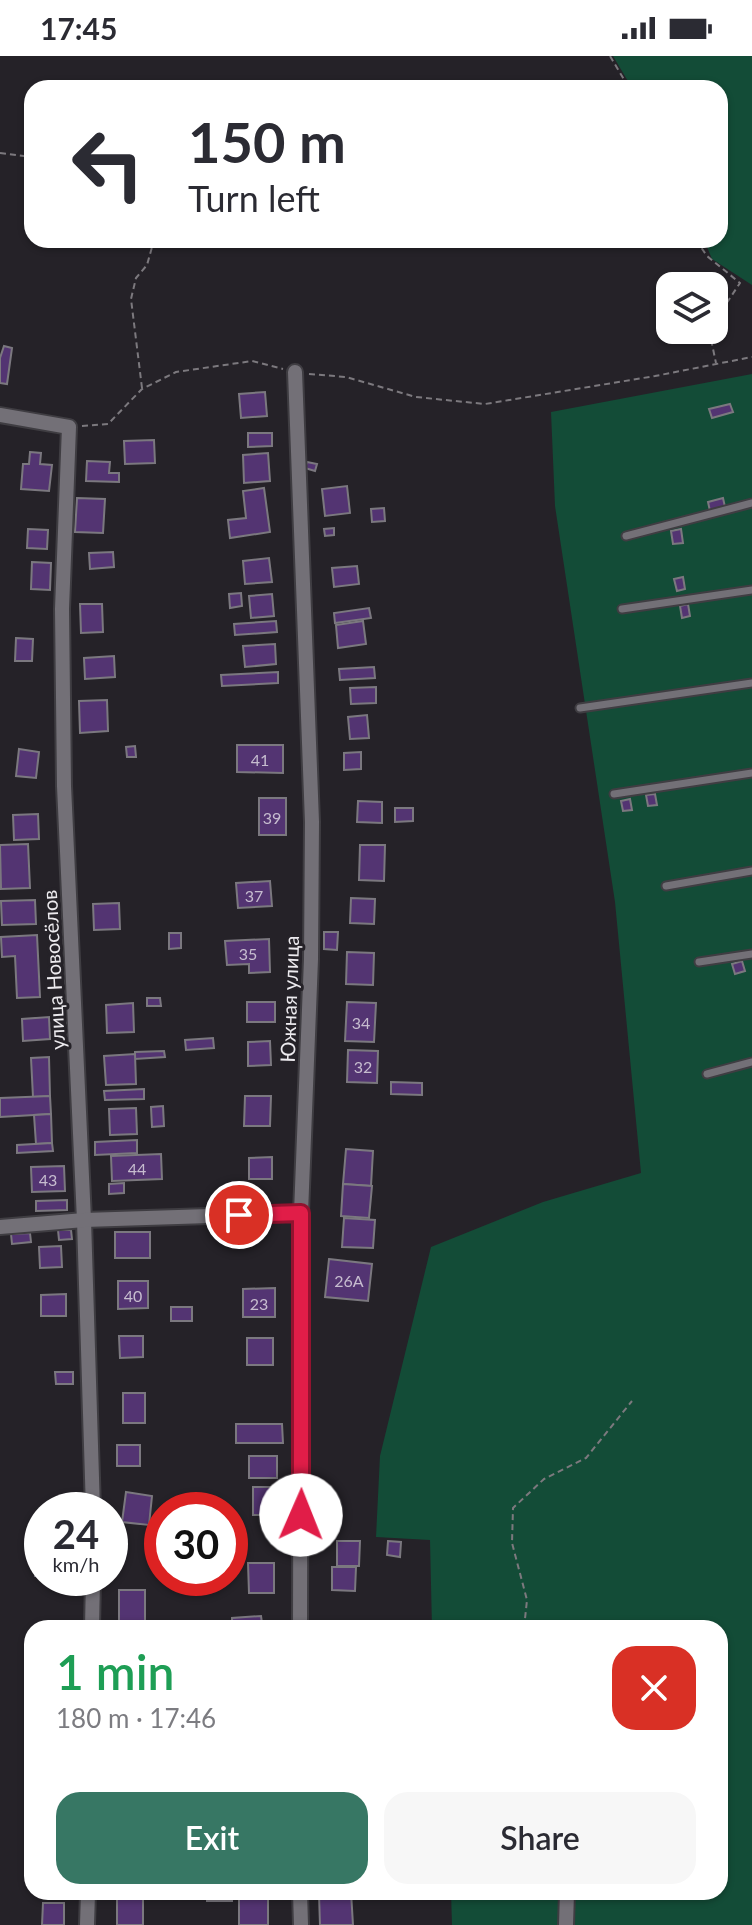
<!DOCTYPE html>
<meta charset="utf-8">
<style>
:root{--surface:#fff;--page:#f7f7f7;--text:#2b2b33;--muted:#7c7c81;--accent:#377764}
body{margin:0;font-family:Lato,sans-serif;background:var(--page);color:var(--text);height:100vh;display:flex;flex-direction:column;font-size:30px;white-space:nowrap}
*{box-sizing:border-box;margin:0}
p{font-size:26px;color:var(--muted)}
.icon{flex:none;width:44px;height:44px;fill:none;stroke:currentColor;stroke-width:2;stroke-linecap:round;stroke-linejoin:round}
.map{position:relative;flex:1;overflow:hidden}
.sheet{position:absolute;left:24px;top:1564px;width:704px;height:280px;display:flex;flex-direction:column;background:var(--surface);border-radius:24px;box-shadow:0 2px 6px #0004}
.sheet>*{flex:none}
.guide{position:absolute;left:24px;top:24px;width:704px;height:168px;border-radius:24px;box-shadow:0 2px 6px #0004;background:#fff;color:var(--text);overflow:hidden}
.buttons{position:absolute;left:656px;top:216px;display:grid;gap:16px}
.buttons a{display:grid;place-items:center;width:72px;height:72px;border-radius:16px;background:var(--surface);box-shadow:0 2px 6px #0004;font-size:40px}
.speed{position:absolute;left:24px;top:1436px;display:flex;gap:16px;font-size:40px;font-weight:700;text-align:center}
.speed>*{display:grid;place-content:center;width:104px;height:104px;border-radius:50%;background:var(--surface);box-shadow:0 2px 6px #0004;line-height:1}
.speed small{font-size:20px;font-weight:400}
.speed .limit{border:12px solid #d22;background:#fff;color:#111}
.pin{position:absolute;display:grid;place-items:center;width:68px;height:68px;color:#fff;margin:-34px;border:4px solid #fff;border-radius:50%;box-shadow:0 2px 8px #0007}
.me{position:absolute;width:88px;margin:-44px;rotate:1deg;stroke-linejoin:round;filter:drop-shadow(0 0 6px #0008)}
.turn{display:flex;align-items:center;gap:28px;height:168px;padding:0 32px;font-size:36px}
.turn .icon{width:104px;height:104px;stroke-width:2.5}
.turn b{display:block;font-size:56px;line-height:68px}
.round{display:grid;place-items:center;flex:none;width:84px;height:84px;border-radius:24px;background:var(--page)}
.overview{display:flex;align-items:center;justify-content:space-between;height:136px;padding:0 32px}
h1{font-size:48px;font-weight:600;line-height:60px;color:#1e9e55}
.action{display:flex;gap:16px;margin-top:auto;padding:16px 32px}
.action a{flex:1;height:92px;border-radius:24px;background:var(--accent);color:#fff;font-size:32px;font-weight:600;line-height:92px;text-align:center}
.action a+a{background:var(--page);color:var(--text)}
.status{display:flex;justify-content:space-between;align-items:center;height:56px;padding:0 40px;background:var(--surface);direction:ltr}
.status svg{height:22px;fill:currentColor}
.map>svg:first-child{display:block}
</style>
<div class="status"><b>17:45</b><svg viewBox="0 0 49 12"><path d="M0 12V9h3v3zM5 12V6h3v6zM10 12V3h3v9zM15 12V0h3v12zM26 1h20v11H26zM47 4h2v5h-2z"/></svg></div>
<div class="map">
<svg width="752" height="1869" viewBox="0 0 752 1869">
<rect width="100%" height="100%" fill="#252228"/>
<!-- green -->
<g fill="#134c37">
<path d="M613,0H752V229L712,203L704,184H720V32H632Z"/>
<path d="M752,318V1869H452L451,1836H720V1572H432L430,1484L376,1481L380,1400L431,1191L543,1146L641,1117L615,846L555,450L551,356Z"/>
</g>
<!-- building -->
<g fill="#533472" stroke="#7b787f" stroke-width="2">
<path d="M4,290L12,292L7,328L0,327V302Z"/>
<path d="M265,336L267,360L241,362L239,338Z"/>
<path d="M730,348L733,356L712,362L709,353Z"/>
<path d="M248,377H272V390L248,391Z"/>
<path d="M154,384L155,407L125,408L124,385Z"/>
<path d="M30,396L41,397L40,408L52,409L49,435L21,433L23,408H29Z"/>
<path d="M268,397L270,425L244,427L243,399Z"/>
<path d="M87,405L110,406L109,417H119V426L86,425Z"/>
<path d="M307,406L317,408L315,415L305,412Z"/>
<path d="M347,430L350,457L325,460L322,433Z"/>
<path d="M264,432L270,476L230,482L228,464L246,462L243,435Z"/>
<path d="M77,442L105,443L103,477L75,476Z"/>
<path d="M723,442L725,451L710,455L708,446Z"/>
<path d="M384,452L385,465L372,466L371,453Z"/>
<path d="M334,472V479L325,480L324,473Z"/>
<path d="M28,473L48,474L47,493L27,492Z"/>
<path d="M681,473L683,487L673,488L671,475Z"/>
<path d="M113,496L114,511L90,513L89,497Z"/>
<path d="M269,502L272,526L245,528L243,505Z"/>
<path d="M32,506L51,507L50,534L31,533Z"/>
<path d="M357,510L359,528L334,531L332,512Z"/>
<path d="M683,521L685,533L677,535L674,523Z"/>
<path d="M241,537L242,550L230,552L229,538Z"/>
<path d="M272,538L274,560L251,562L249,540Z"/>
<path d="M80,548H102L103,576L81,577Z"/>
<path d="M688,548L690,560L682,562L680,550Z"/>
<path d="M369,552L371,562L335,567L334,557Z"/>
<path d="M276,565L277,576L235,579L234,568Z"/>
<path d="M363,565L366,588L338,592L336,569Z"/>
<path d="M16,582L33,583L32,605H15Z"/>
<path d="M275,588L276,608L245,611L243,590Z"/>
<path d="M114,600L115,621L85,623L84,602Z"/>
<path d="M374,611L375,622L340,624L339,613Z"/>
<path d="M278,616V627L222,630L221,619Z"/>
<path d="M376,631V647L351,648L350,632Z"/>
<path d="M107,644L108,675L80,677L79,645Z"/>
<path d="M367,659L369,682L350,683L348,661Z"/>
<path d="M237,689H283V717L237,716Z"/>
<path d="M135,690L136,701H127L126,691Z"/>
<path d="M19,693L39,696L36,722L16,720Z"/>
<path d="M361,696V713L344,714V697Z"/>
<path d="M655,738L657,749L648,750L646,739Z"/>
<rect x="259" y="742" width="27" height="37"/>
<path d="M630,743L632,754L623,755L621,745Z"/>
<path d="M358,745L382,746V767L357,766Z"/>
<path d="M395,752H413V765L395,766Z"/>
<path d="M38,758L39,783L14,784L13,759Z"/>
<path d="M28,788L30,832L1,833L0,789Z"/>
<path d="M360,789H385L384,825L359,824Z"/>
<path d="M270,825L272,850L238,852L236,827Z"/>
<path d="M351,842L375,843L374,868L350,867Z"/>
<path d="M35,844L36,868L2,869L1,845Z"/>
<path d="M119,847L120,873L94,874L93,848Z"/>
<path d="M324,876H338L337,894L324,893Z"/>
<path d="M169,877H181V892L169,893Z"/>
<path d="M37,879L40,941L17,942L15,900L2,901L1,881Z"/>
<path d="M269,883L270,916L249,917V908L227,909L225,885Z"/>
<path d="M347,896L374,897L373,929L346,928Z"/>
<path d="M742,905L745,915L735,918L732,908Z"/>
<path d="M147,942H160L161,950H147Z"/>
<rect x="247" y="946" width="28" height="20"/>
<path d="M347,946L376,947L374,986L345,985Z"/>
<path d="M133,947L134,976L107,977L106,949Z"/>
<path d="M49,961L50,983L23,985L22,963Z"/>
<path d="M213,982L214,992L186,994L185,984Z"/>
<path d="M270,985L271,1009L248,1010V986Z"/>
<path d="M348,994L378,995L377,1027L347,1026Z"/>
<path d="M164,995L165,1001L135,1003V996Z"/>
<path d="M135,998L136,1028L106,1029L104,1000Z"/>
<path d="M49,1001L50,1040L33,1041L31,1002Z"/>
<path d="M391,1026L422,1027V1039L391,1038Z"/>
<path d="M144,1033V1043L105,1044L104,1035Z"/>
<path d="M50,1040L51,1058L0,1061V1042Z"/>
<path d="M245,1040H271L270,1070H244Z"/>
<path d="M163,1050L164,1070L152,1071L151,1051Z"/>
<path d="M136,1052L137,1078L110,1079L109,1053Z"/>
<path d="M51,1058L52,1087L36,1088L34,1059Z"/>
<path d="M137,1084V1097L95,1099V1086Z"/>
<path d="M52,1087L53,1095L17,1097V1089Z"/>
<path d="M346,1093L373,1095L371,1130L343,1128Z"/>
<path d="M161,1098L162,1123L112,1125L111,1100Z"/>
<path d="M272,1101V1123H249V1102Z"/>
<path d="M64,1110L65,1135L32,1136L31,1111Z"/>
<path d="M124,1127V1137L109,1138V1128Z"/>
<path d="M343,1128L372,1130L369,1162L341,1160Z"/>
<path d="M67,1144V1154L36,1155V1145Z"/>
<path d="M344,1162L375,1164L373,1192L342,1191Z"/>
<path d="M58,1174H71L72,1183L59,1184Z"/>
<rect x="115" y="1176" width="35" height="26"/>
<path d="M30,1177L31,1186L12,1188L11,1178Z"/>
<path d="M61,1190L62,1211L40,1212L39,1191Z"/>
<path d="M329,1203L372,1208L368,1245L325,1241Z"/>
<path d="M118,1225H148V1252L118,1253Z"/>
<path d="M275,1232V1261H243V1233Z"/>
<path d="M66,1238V1260H41V1239Z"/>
<rect x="171" y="1251" width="21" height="14"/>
<path d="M119,1280H143V1301L120,1302Z"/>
<rect x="247" y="1282" width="26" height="27"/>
<path d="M55,1316H73V1328H56Z"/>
<rect x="123" y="1337" width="22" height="30"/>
<path d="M236,1368H282L283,1387H236Z"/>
<rect x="117" y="1389" width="23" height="21"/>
<rect x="249" y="1400" width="28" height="22"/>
<rect x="253" y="1431" width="21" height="28"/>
<path d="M126,1436L152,1440L149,1469L122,1466Z"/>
<path d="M337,1485H360L359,1510H337Z"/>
<path d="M388,1485L401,1486L400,1501L387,1499Z"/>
<path d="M36,1494H42V1520H35Z"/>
<path d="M248,1507H274V1537H249Z"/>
<path d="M332,1511H356L355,1535L332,1534Z"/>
<rect x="119" y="1534" width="26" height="33"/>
<path d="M261,1560L262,1567L240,1568V1572H232V1562Z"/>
<rect x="117" y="1836" width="26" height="33"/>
<rect x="207" y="1836" width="25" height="9"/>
<path d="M351,1836L353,1869H320L319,1838Z"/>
<rect x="239" y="1843" width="29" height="26"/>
<path d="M43,1847H64V1869H42Z"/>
</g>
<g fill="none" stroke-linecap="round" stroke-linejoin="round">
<defs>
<g id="service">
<path d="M626,480L752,447"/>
<path d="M622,553L752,534"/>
<path d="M580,652L752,627"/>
<path d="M614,738L752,717"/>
<path d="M666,830L752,815"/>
<path d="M699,906L752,898"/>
<path d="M707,1018L752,1006"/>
</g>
<g id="minor">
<path d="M295,316L312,766L311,903L301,1157L300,1572"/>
<path d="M0,359L69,371L62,553L64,730L84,1164L93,1454"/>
<path d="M0,1171L84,1164L301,1157"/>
<path d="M92,1572L93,1522"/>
<path d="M300,1836L301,1869"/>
<path d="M87,1869L88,1836"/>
<path d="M566,1869L567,1836"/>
</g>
</defs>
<!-- service casing -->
<use href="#service" stroke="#3f3d42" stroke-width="11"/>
<!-- minor casing -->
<use href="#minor" stroke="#3f3d42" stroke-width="18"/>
<!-- path -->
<g stroke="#7c797e" stroke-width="2" stroke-dasharray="6 4" stroke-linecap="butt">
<path d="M610,0L629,32"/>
<path d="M0,97L32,101"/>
<path d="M696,184L707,200L740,227L714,266"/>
<path d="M709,274L716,307"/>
<path d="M309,318L346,321L416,341L485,348L655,320L752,301"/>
<path d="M142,332L131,243L136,222L147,209L154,184"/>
<path d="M82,370L108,368L142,333L176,316L252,305L283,313"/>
<path d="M524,1572L527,1544L512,1487L513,1452L544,1423L586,1402L632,1345"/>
</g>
<!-- service -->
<use href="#service" stroke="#737077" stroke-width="7"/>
<!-- minor -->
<use href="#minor" stroke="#737077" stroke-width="14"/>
</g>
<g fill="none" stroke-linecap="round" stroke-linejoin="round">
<defs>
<path id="route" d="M239,1159L301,1157V1459"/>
</defs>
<!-- route casing -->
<use href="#route" stroke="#92132f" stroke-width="20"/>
<!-- route -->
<use href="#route" stroke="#e11d48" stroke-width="14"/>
</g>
<g text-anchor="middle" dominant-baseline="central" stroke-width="6" stroke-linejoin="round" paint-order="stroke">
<!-- number labels -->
<g font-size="16" fill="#c6bccf">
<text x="260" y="703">41</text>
<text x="272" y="761">39</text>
<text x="254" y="839">37</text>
<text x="248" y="897">35</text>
<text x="361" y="966">34</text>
<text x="363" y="1010">32</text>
<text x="137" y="1112">44</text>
<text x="48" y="1123">43</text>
<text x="349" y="1224">26А</text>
<text x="133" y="1239">40</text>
<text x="259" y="1247">23</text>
</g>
<!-- street labels -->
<g font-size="20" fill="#eceaee" stroke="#252228">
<text transform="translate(53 914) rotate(-93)">улица Новосёлов</text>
<text transform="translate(289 943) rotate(-88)">Южная улица</text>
</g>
</g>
</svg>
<div class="buttons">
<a><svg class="icon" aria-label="layers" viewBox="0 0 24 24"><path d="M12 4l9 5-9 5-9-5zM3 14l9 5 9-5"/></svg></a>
</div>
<div class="speed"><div>24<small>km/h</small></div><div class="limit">30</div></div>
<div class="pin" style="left:239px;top:1159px;background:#d93025"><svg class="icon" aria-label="arrive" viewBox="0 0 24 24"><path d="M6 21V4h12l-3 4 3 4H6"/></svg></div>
<svg class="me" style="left:301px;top:1459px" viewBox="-20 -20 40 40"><circle r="19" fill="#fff"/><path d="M0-13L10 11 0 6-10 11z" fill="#e11d48"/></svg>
<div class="guide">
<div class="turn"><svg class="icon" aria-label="left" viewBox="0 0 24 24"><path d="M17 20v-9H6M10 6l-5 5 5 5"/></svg><div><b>150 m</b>Turn left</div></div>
</div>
<section class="sheet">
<div class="overview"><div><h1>1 min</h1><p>180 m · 17:46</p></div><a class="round" style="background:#d93025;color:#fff"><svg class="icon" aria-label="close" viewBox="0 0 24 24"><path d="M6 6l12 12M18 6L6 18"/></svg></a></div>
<div class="action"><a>Exit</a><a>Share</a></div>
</section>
</div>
